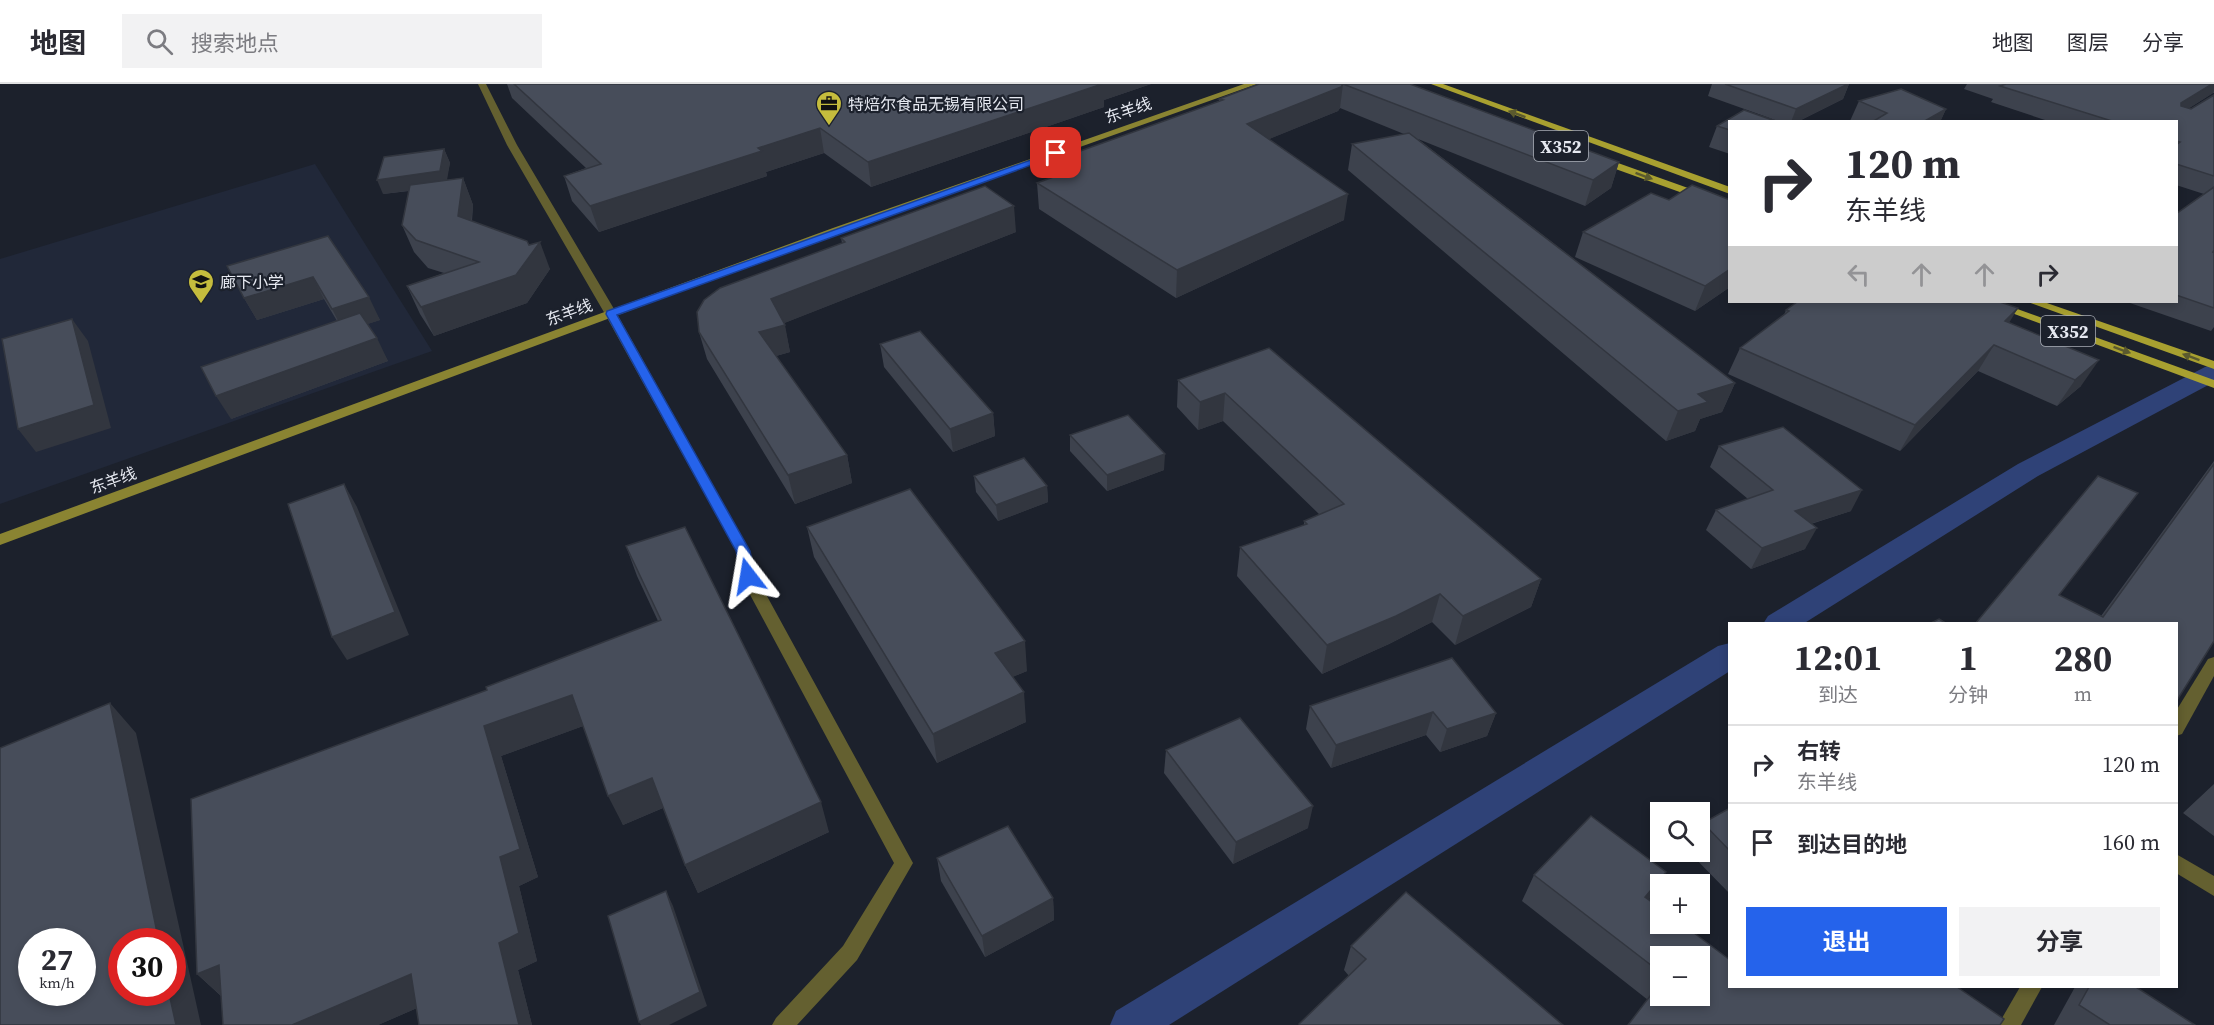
<!DOCTYPE html>
<html lang="zh">
<meta charset="utf-8">
<style>
:root{--surface:#fff;--page:#f2f2f3;--text:#2b2b33;--muted:#7c7c81;--line:#e1e1e2;--accent:#2563eb}
body{margin:0;font-family:"Source Serif 4","Noto Sans SC",serif;background:var(--page);color:var(--text);height:100vh;display:flex;flex-direction:column;font-size:22px;white-space:nowrap}
*{box-sizing:border-box;margin:0}
p{font-size:20px;color:var(--muted)}
.icon{flex:none;width:33px;height:33px;fill:none;stroke:currentColor;stroke-width:2;stroke-linecap:round;stroke-linejoin:round}
.map{position:relative;flex:1;overflow:hidden}
.details{position:absolute;left:1728px;top:538px;width:450px;height:366px;display:flex;flex-direction:column;background:var(--surface);border-radius:0px;box-shadow:0 3px 9px #0003}
.details>*{flex:none}
.guide{position:absolute;left:1728px;top:36px;width:450px;height:183px;border-radius:0px;box-shadow:0 3px 9px #0003;background:#fff;color:var(--text);overflow:hidden}
.tools{position:absolute;left:1650px;top:718px;display:grid;gap:12px}
.tools a{display:grid;place-items:center;width:60px;height:60px;border-radius:0px;background:var(--surface);box-shadow:0 3px 9px #0003;font-size:30px}
.speed{position:absolute;left:18px;top:844px;display:flex;gap:12px;font-size:30px;font-weight:700;text-align:center}
.speed>*{display:grid;place-content:center;width:78px;height:78px;border-radius:50%;background:var(--surface);box-shadow:0 3px 9px #0003;line-height:1}
.speed small{font-size:15px;font-weight:400}
.speed .limit{border:9px solid #d22;background:#fff;color:#111}
.pin{position:absolute;display:grid;place-items:center;width:51px;height:51px;color:#fff;margin:-26px;border-radius:12px;box-shadow:0 3px 9px #0006}
.me{position:absolute;width:66px;margin:-33px;rotate:346deg;stroke-linejoin:round;filter:drop-shadow(0 0 4px #0008)}
.turn{display:flex;align-items:center;gap:21px;height:126px;padding:0 18px;font-size:27px}
.turn .icon{width:78px;height:78px;stroke-width:2.5}
.turn b{display:block;font-size:42px;line-height:51px}
.lanes{display:flex;align-items:center;height:57px;padding:0 18px;background:#0003;justify-content:center;gap:30px;direction:ltr}
.lanes .off{opacity:.35}
.eta{display:flex;justify-content:space-evenly;align-items:center;height:102px;text-align:center}
.eta b{font-size:36px;font-weight:700;line-height:42px}
.primary-button{display:flex;gap:12px;margin-top:auto;padding:12px 18px}
.primary-button a{flex:1;height:69px;border-radius:0px;background:var(--accent);color:#fff;font-size:24px;font-weight:700;line-height:69px;text-align:center}
.primary-button a+a{background:var(--page);color:var(--text)}
ul{padding:0;list-style:none}
li{display:flex;align-items:center;gap:18px;height:78px;padding:0 18px;border-top:2px solid var(--line)}
li div{flex:1}
li b{display:block;font-size:22px}
li em{font-style:normal}
header{display:flex;align-items:center;gap:36px;box-sizing:border-box;height:84px;padding:0 30px;background:var(--surface);border-bottom:2px solid var(--line)}
header strong{font-size:28px}
nav{display:flex;gap:33px;margin-inline-start:auto;font-size:21px}
.search{width:420px;height:54px;background:var(--page);display:flex;align-items:center;gap:15px;box-sizing:border-box;padding:0 21px;border-radius:0px;color:var(--muted);font-size:22px}
.map>svg:first-child{display:block}
</style>
<header>
<strong>地图</strong>
<div class="search"><svg class="icon" aria-label="search" viewBox="0 0 24 24"><circle cx="10" cy="10" r="6"/><path d="M15 15l6 6"/></svg>搜索地点</div>
<nav><a>地图</a><a>图层</a><a>分享</a></nav>
</header>
<div class="map">
<svg width="2214" height="941" viewBox="0 0 2214 941">
<rect width="100%" height="100%" fill="#1c212c"/>
<!-- built -->
<path fill="#212839" d="M315,80L432,267L0,420V175Z"/>
<g fill="none" stroke-linecap="round" stroke-linejoin="round">
<!-- canal -->
<g fill="#2f4277" fill-rule="evenodd">
<path d="M2214,280V298L2038,392L1803,540H1763L1768,532L2018,380L2205,283Z"/>
<path d="M1730,559V587L1169,941H1110L1116,927L1718,562Z"/>
</g>
<!-- street -->
<g fill="#646030" fill-rule="evenodd">
<path d="M478,0H486L517,61L617,230L750,467L756,492L913,779L857,876L797,941H772L776,934L843,862L894,779L740,492L736,467L605,230L507,61Z"/>
<path d="M2214,573V592L2182,650L2176,652V627L2208,575Z"/>
<path d="M2176,770L2214,792V812L2176,789Z"/>
<path d="M2020,903H2042L2021,941H1998Z"/>
</g>
<!-- secondary -->
<path fill="#8a8432" fill-rule="evenodd" d="M1244,0H1257L841,148L0,461V450L833,144Z"/>
<!-- primary -->
<g fill="#a8a030" fill-rule="evenodd">
<path d="M1431,0H1443L1730,103V110Z"/>
<path d="M1596,74H1604L1730,119V126L1596,78Z"/>
<path d="M1982,218H1998L2214,296V304Z"/>
<path d="M2028,218H2044L2214,277V285Z"/>
</g>
</g>
<!-- wall -->
<g fill="#3d424d" fill-rule="evenodd">
<path d="M507,0H1151L1104,16V23L871,103L824,69L766,88L767,92L599,148L572,117L564,92L586,84L512,14Z"/>
<path d="M1259,0H1410L1619,78L1611,104L1585,122L1418,55L1735,299L1722,328L1700,335L1695,347L1666,357L1348,86L1352,60L1404,50L1340,24L1338,27L1269,55L1344,136L1176,214L1039,125L1037,99L1059,91L1058,75L1219,17V15Z"/>
<path d="M1712,0H1849L1843,15L1797,38H1730V70L1709,63L1717,42L1744,26L1778,37L1708,12Z"/>
<path d="M1967,0H2214V9H2213L2189,24L2191,25L2214,11V243L2211,247L2127,218H2176V130L2204,110L2176,101V38H2051L1991,18L1993,15L1964,5Z"/>
<path d="M1859,17L1946,25L1940,38L1850,37Z"/>
<path d="M444,65L450,79L446,96L463,94L473,121L472,137L529,161L550,185L527,219L434,252L420,230L407,202L444,189L428,184L414,168L402,141L409,107L383,110Z"/>
<path d="M1669,116H1730V203L1695,227L1575,173L1583,148Z"/>
<path d="M1016,148L784,239L790,268L776,272L847,371L852,399L795,420L707,275L699,248L842,159L841,154Z"/>
<path d="M328,152L380,236L367,240L388,277L231,335L337,237L324,215L257,236L244,214Z"/>
<path d="M1786,226L2009,239L2081,302L2057,322L1978,287L1900,367L1728,290L1740,264L1784,231Z"/>
<path d="M880,260L993,329L995,352L953,368L884,283Z"/>
<path d="M1269,264L1541,495L1531,523L1455,561L1432,538L1389,560L1322,590L1237,492L1240,463L1304,441V437L1320,431L1223,337L1198,346L1177,323L1178,296Z"/>
<path d="M1070,351L1164,386L1107,407L1070,367Z"/>
<path d="M1719,362L1851,427L1811,440L1805,465L1751,485L1706,446L1716,426L1748,415L1710,383Z"/>
<path d="M2214,377V557L1975,540L2059,511L2101,532Z"/>
<path d="M974,392L1047,402L1048,418L998,437L976,408Z"/>
<path d="M807,443L1027,587L1012,593L1026,638L937,679L814,473Z"/>
<path d="M626,462L829,748L698,809L685,781L663,724L623,741L583,642L501,672L538,793L519,802L537,877L518,886L532,941H419L417,924L378,941L221,912L197,890L487,606L658,537L637,492Z"/>
<path d="M1310,622L1496,629L1487,652L1440,668L1426,651L1331,684L1306,645Z"/>
<path d="M1166,666L1308,744L1233,780L1164,689Z"/>
<path d="M2214,700V752L2183,729Z"/>
<path d="M1730,724V810L1689,768H1700V745L1703,739Z"/>
<path d="M1591,732L1666,788L1649,815L1660,824V840H1682L1730,876V903H1957L2004,935L2000,941H1628L1648,916L1522,817L1534,791ZM1660,873H1700V912H1660Z"/>
<path d="M937,774L1053,814L1054,836L985,873L941,797Z"/>
<path d="M1351,862L1563,941H1299L1349,892L1344,886Z"/>
<path d="M2075,903H2136L2195,941H2054Z"/>
</g>
<!-- shaded-wall -->
<g fill="#32363f">
<path d="M1097,0H1151L1104,16V23L871,103L868,78Z"/>
<path d="M1343,0L1340,24L1338,27L1245,65L1247,40Z"/>
<path d="M1848,0H1849L1843,15L1797,38H1791L1796,25Z"/>
<path d="M2212,0H2214V7L2213,9L2171,36L2181,19Z"/>
<path d="M1946,25L1940,38H1923Z"/>
<path d="M820,44L824,69L766,88L767,92L599,148L590,122L758,64Z"/>
<path d="M444,65L450,79L446,102L383,110L377,96Z"/>
<path d="M1619,78L1611,104L1585,122L1593,96Z"/>
<path d="M463,94L473,121L469,159L458,132Z"/>
<path d="M1348,110L1344,136L1176,214L1177,186Z"/>
<path d="M1014,122L1016,148L777,242L771,215Z"/>
<path d="M540,158L550,185L527,219L434,252L421,223Z"/>
<path d="M1730,185V203L1695,227L1705,202Z"/>
<path d="M313,193L324,215L257,236L244,214Z"/>
<path d="M369,213L380,236L344,248L332,225Z"/>
<path d="M2018,224L2003,249L2005,237Z"/>
<path d="M72,235L88,257L111,344L36,368L18,345Z"/>
<path d="M785,241L790,268L765,275L759,248Z"/>
<path d="M377,254L388,277L231,335L216,312Z"/>
<path d="M1994,261L1978,287L1900,367L1915,341Z"/>
<path d="M2099,276L2081,302L2057,322L2075,296Z"/>
<path d="M1735,299L1722,328L1700,335L1695,347L1666,357L1678,327L1698,310Z"/>
<path d="M1225,309L1223,337L1198,346L1200,318Z"/>
<path d="M993,329L995,352L953,368L950,345Z"/>
<path d="M1165,370L1164,386L1107,407V391Z"/>
<path d="M847,371L852,399L795,420L788,391Z"/>
<path d="M344,400L357,423L409,551L347,576L332,553Z"/>
<path d="M1047,402L1048,418L998,437L996,421Z"/>
<path d="M1862,406L1851,427L1784,448L1795,427Z"/>
<path d="M1817,444L1805,465L1751,485L1762,464Z"/>
<path d="M1541,495L1531,523L1455,561L1463,532Z"/>
<path d="M1440,510L1432,538L1389,560L1322,590L1327,561Z"/>
<path d="M1025,557L1027,587L998,599L995,569Z"/>
<path d="M1024,608L1026,638L937,679L933,650Z"/>
<path d="M572,611L586,641L501,672L538,793L519,802L537,877L518,886L532,941H519L499,859L500,773L484,642Z"/>
<path d="M110,619L136,649L201,941H176L169,909H172V858H159Z"/>
<path d="M1433,628L1426,651L1331,684L1336,661Z"/>
<path d="M1496,629L1487,652L1440,668L1447,645Z"/>
<path d="M652,694L665,723L623,741L608,712Z"/>
<path d="M821,718L829,748L698,809L685,781Z"/>
<path d="M1313,722L1308,744L1233,780L1236,758Z"/>
<path d="M1666,788L1650,814L1630,838L1645,813Z"/>
<path d="M666,807L673,822L707,922L669,941H641L639,938Z"/>
<path d="M1053,814L1054,836L985,873L982,852Z"/>
<path d="M219,881L227,917L197,890Z"/>
<path d="M411,890L433,917L378,941H292Z"/>
</g>
<!-- building -->
<g fill="#474d5a" stroke="#32363f" stroke-width="1.5" fill-rule="evenodd">
<path d="M514,0H1102L868,78L820,44L758,64L762,67L590,122L564,92L601,80Z"/>
<path d="M1259,0H1410L1619,78L1593,96L1343,0L1341,3L1247,40L1348,110L1177,186L1037,99L1075,85L1058,75L1223,16L1219,15Z"/>
<path d="M1725,0H1848L1796,25Z"/>
<path d="M2006,0H2212L2181,19V22L2191,25L2214,11V92L2176,80V61L2180,58L2176,57V38H2115L2000,2Z"/>
<path d="M1901,5L1946,25L1923,38H1872L1887,29L1859,17Z"/>
<path d="M1744,26L1778,38H1730V46L1717,42Z"/>
<path d="M1409,49L1735,299L1698,310L1708,318L1678,327L1352,60Z"/>
<path d="M444,65L440,87L377,96L384,73Z"/>
<path d="M463,94L458,132L527,157L529,161L540,158L516,191L421,223L407,202L479,178L416,156L402,141L410,101Z"/>
<path d="M1692,101L1730,116V185L1705,202L1583,148L1651,109L1669,116Z"/>
<path d="M985,102L1014,122L771,215L785,241L759,248L847,371L788,391L699,248L697,228L704,216L720,204L845,158L841,154Z"/>
<path d="M2214,103V166L2213,168H2214V224L2176,211V130Z"/>
<path d="M328,152L369,213L332,225L313,193L244,214L227,182Z"/>
<path d="M1797,218H2000L2018,224L2005,237L2099,276L2075,296L1994,261L1915,341L1740,264L1789,227L1786,226Z"/>
<path d="M360,229L377,254L216,312L201,283Z"/>
<path d="M72,235L94,321L18,345L2,255Z"/>
<path d="M920,247L993,329L950,345L880,260Z"/>
<path d="M1269,264L1541,495L1463,532L1440,510L1396,532L1327,561L1240,463L1307,440L1304,437L1344,420L1225,309L1200,318L1178,296Z"/>
<path d="M1128,331L1165,370L1107,391L1070,351Z"/>
<path d="M1783,343L1862,406L1795,427L1817,444L1762,464L1716,426L1773,406L1719,362Z"/>
<path d="M1024,374L1047,402L996,421L974,392Z"/>
<path d="M2214,380V557L2176,618V540H1975L2098,392L2138,409L2059,511L2103,533Z"/>
<path d="M344,400L395,528L332,553L288,420Z"/>
<path d="M910,405L1025,557L995,569L1024,608L933,650L807,443Z"/>
<path d="M685,443L821,718L685,781L652,694L608,712L572,611L484,642L520,765L500,773L519,849L499,859L519,941H419L411,890L292,941H223L219,881L197,890L191,715L487,606L486,603L661,536L626,462Z"/>
<path d="M1939,535L1947,540H1929Z"/>
<path d="M1452,574L1496,629L1447,645L1433,628L1336,661L1310,622Z"/>
<path d="M110,619L159,858H122V909H169L176,941H0V664ZM32,858H82V909H32Z"/>
<path d="M1240,634L1313,722L1236,758L1166,666Z"/>
<path d="M1730,724V767L1703,739Z"/>
<path d="M1591,732L1666,788L1645,813L1660,824V840H1682L1730,876V903H1957L2004,935L2000,941H1628L1660,899V912H1700V873H1660V888L1534,791Z"/>
<path d="M1008,742L1053,814L982,852L937,774Z"/>
<path d="M666,807L700,908L639,938L608,832Z"/>
<path d="M1406,808L1563,941H1300L1299,940L1366,875L1351,862Z"/>
<path d="M2089,903H2136L2195,941H2110L2079,921Z"/>
</g>
<!-- one-way arrows -->
<defs><path id="oneway-solid" d="M-6-.8H1V-3.2L6.5 0L1 3.2V.8H-6Z" transform="scale(1.5)"/></defs>
<g fill="#5b5a2e">
<use href="#oneway-solid" transform="translate(1517 30) rotate(-160)"/>
<use href="#oneway-solid" transform="translate(1644 92) rotate(20)"/>
<use href="#oneway-solid" transform="translate(2122 266) rotate(20)"/>
<use href="#oneway-solid" transform="translate(2191 273) rotate(-160)"/>
</g>
<!-- route -->
<path fill="#2563eb" stroke="#184099" stroke-width="1.5" d="M1056,67L1060,69L1059,71L617,231L750,467L755,492L748,497L743,496L736,467L606,230L607,227Z"/>
<!-- icons -->
<defs>
<symbol id="office-pin" viewBox="-11 -11 22 30"><path d="M0 17L-7.5 6A9.5 9.5 0 1 1 7.5 6Z" fill="#c5bc3d" stroke="#1c212c"/><path d="M-6-3h4V-5.5h4V-3h4V5H-6ZM-1-4.5V-3h2v-1.5ZM-6 0V1H6V0Z" fill="#111"/></symbol>
<symbol id="school-pin" viewBox="-11 -11 22 30"><path d="M0 17L-7.5 6A9.5 9.5 0 1 1 7.5 6Z" fill="#c5bc3d" stroke="#1c212c"/><path d="M0-5L7-2L0 1L-7-2ZM-4 1L0 2.5L4 1V4Q0 6-4 4Z" fill="#111"/></symbol>
</defs>
<g fill-rule="evenodd">
<use href="#office-pin" x="814" y="5" width="30" height="40"/>
<use href="#school-pin" x="186" y="183" width="30" height="40"/>
</g>
<g text-anchor="middle" dominant-baseline="central" stroke-width="4.5" stroke-linejoin="round" paint-order="stroke">
<!-- far-poi labels -->
<g font-size="16" fill="#e6e9f1" stroke="#1c212c" text-anchor="start">
<text x="848" y="20">特焙尔食品无锡有限公司</text>
<text x="220" y="198">廊下小学</text>
</g>
<!-- far-street labels -->
<g font-size="16" fill="#e6e9f1" stroke="#1c212c">
<text transform="translate(1128 26) rotate(-19)">东羊线</text>
<text transform="translate(569 228) rotate(-20)">东羊线</text>
<text transform="translate(113 396) rotate(-20)">东羊线</text>
</g>
<!-- shield labels -->
<g fill="#1c212c" stroke="#a9adb6" stroke-width="1.5">
<rect x="1534" y="47" width="54" height="30" rx="4.5"/>
<rect x="2041" y="232" width="54" height="30" rx="4.5"/>
</g>
<g font-size="18" font-weight="bold" fill="#e6e9f1">
<text x="1561" y="62">X352</text>
<text x="2068" y="247">X352</text>
</g>
</g>
</svg>
<div class="tools">
<a><svg class="icon" aria-label="search" viewBox="0 0 24 24"><circle cx="10" cy="10" r="6"/><path d="M15 15l6 6"/></svg></a>
<a>+</a>
<a>−</a>
</div>
<div class="speed"><div>27<small>km/h</small></div><div class="limit">30</div></div>
<div class="pin" style="left:1056px;top:69px;background:#d93025"><svg class="icon" aria-label="arrive" viewBox="0 0 24 24"><path d="M6 21V4h12l-3 4 3 4H6"/></svg></div>
<svg class="me" style="left:748px;top:492px" viewBox="-20 -20 40 40"><path d="M0-17L14 15 0 8-14 15z" fill="#2563eb" stroke="#fff" stroke-width="4"/></svg>
<div class="guide">
<div class="turn"><svg class="icon" aria-label="right" viewBox="0 0 24 24"><path d="M7 20v-9h11M14 6l5 5-5 5"/></svg><div><b>120 m</b>东羊线</div></div>
<div class="lanes"><svg class="icon off" aria-label="left" viewBox="0 0 24 24"><path d="M17 20v-9H6M10 6l-5 5 5 5"/></svg><svg class="icon off" aria-label="ahead" viewBox="0 0 24 24"><path d="M12 20V5M6 11l6-6 6 6"/></svg><svg class="icon off" aria-label="ahead" viewBox="0 0 24 24"><path d="M12 20V5M6 11l6-6 6 6"/></svg><svg class="icon" aria-label="right" viewBox="0 0 24 24"><path d="M7 20v-9h11M14 6l5 5-5 5"/></svg></div>
</div>
<section class="details">
<div class="eta">
<div><b>12:01</b><p>到达</p></div>
<div><b>1</b><p>分钟</p></div>
<div><b>280</b><p>m</p></div>
</div>
<ul>
<li><svg class="icon" aria-label="right" viewBox="0 0 24 24"><path d="M7 20v-9h11M14 6l5 5-5 5"/></svg><div><b>右转</b><p>东羊线</p></div><em>120 m</em></li>
<li><svg class="icon" aria-label="arrive" viewBox="0 0 24 24"><path d="M6 21V4h12l-3 4 3 4H6"/></svg><div><b>到达目的地</b></div><em>160 m</em></li>
</ul>
<div class="primary-button"><a>退出</a><a>分享</a></div>
</section>
</div>
